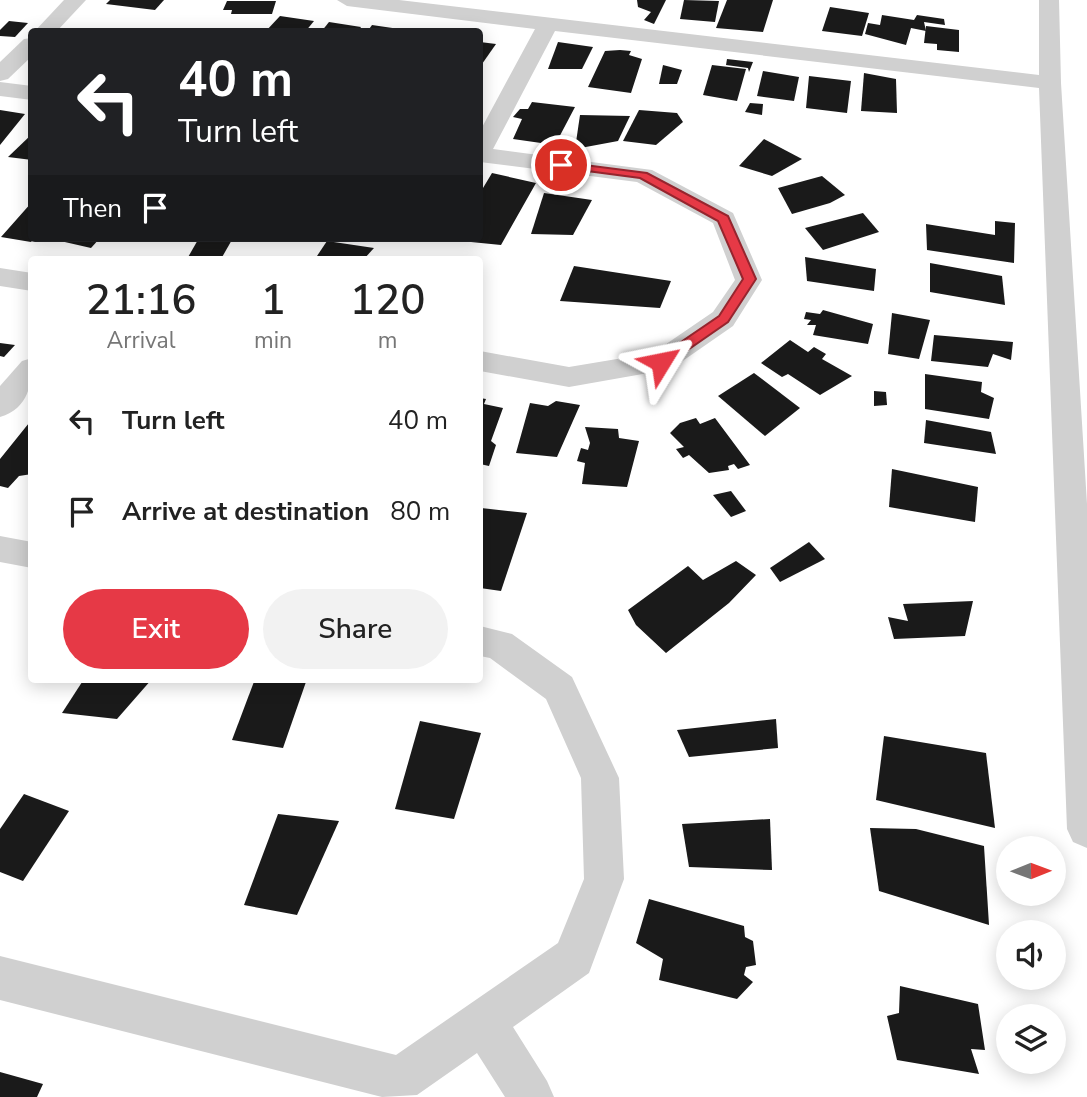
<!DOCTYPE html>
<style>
:root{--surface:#fff;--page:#f2f2f2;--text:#222;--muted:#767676;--accent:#e63946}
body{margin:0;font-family:"Nunito Sans",sans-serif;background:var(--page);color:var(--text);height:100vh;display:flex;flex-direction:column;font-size:26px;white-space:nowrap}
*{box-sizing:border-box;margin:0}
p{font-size:23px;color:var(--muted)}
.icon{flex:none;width:38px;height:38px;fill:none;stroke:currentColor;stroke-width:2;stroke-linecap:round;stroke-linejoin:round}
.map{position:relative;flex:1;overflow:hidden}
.side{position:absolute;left:28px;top:256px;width:455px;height:427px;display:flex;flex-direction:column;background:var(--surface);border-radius:7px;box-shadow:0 4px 18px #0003}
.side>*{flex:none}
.banner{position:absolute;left:28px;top:28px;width:455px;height:214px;border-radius:7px;box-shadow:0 4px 18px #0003;background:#202124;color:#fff;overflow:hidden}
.needle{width:46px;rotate:89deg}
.fabs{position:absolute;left:996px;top:836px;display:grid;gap:14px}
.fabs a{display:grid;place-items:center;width:70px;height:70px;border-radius:50%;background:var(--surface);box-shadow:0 4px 18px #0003;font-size:35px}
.pin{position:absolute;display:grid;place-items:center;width:60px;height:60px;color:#fff;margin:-30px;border:4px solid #fff;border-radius:50%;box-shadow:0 2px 7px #0007}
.me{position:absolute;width:77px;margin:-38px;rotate:55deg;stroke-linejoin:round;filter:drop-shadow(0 0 5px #0008)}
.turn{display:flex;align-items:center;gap:24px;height:147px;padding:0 35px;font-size:32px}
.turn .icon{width:91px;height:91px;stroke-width:2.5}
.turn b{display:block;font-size:49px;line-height:60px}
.then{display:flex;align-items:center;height:66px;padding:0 35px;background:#0003;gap:14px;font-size:26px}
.eta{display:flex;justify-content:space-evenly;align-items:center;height:119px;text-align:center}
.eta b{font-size:42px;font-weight:600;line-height:49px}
.action{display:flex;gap:14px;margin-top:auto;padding:14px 35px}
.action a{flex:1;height:80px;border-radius:42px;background:var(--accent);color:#fff;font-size:28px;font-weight:600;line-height:80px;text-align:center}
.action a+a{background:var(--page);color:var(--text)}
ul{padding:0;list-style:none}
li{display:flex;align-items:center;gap:21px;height:91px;padding:0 35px}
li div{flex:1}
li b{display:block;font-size:26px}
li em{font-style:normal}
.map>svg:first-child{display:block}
</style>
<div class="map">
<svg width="1087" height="1097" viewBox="0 0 1087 1097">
<rect width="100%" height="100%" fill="#fff"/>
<!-- building -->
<g fill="#1a1a1a">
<path d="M110,0H164L155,10L106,4Z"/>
<path d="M637,0H666L654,24L644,20L651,12L638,7Z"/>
<path d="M684,0L719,1L715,22L680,19Z"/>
<path d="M727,0H773L763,32L716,28Z"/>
<path d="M227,1H276L272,14H231L232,10H223Z"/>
<path d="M830,7L869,13L862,36L822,31Z"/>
<path d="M882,15L914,20L917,15L944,19L945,25L924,22L926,31L911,28L906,45L865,34L868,23L880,25Z"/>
<path d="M280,16L314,21L305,32H265Z"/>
<path d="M9,21L28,23L15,37L0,36V30Z"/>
<path d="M329,22L361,27L358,32H321Z"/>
<path d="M372,25L406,30V32H367Z"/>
<path d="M926,26L959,30V52L937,50V44L924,43Z"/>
<path d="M480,42L496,44L482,64L480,63Z"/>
<path d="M558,42L593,47L582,69H548Z"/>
<path d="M620,50L631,51L629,55L642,59L631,93L588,87L605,51Z"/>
<path d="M727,59L753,62L749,72L748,68L726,65Z"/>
<path d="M663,65L682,70L677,84H659Z"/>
<path d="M712,65L746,69L737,101L703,95Z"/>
<path d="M763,71L799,77L794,101L757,96Z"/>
<path d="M864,73L896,79L897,113L861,111Z"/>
<path d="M809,76L851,81L847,113L806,108Z"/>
<path d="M532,102L575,107L555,145L513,139L522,119L513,117L520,109H528Z"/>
<path d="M750,103L763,104L762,115L745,112Z"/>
<path d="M0,110L25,114L0,145Z"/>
<path d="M639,110L677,113L683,122L656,145L623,141Z"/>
<path d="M580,115L630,116L618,141L575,149Z"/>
<path d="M32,134V160L8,157Z"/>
<path d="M764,139L802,159L772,176L739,166Z"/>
<path d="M492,173L536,183L501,245L451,240L480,238V193Z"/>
<path d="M822,176L845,195L830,203L792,214L778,188Z"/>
<path d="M544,193L592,200L573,235L531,234Z"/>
<path d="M32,202V238H35L31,242L1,237Z"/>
<path d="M863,213L879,232L823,250L805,228Z"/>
<path d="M995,221L1015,223L1014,263L927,250L926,224L995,235Z"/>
<path d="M58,238H100L91,248L56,240Z"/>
<path d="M199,238H233L221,259H187Z"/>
<path d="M327,241L374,248L364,259H315Z"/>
<path d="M805,257L876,269L874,291L807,281Z"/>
<path d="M930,263L1002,276L1005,305L930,292Z"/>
<path d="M574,266L671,281L660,308L560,301Z"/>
<path d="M823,310L873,324L868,344L813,335L816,325H807L811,320L804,319L806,312L820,314Z"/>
<path d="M892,313L930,320L919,359L888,354Z"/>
<path d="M934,335L1013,342L1011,360L993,354L988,367L931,361Z"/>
<path d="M790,340L808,352L814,347L826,354L822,359L852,376L820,395L788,374L782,377L761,363Z"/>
<path d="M0,343L15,345L4,357L0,356Z"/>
<path d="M754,373L800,408L765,436L718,396Z"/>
<path d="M925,374L982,382L981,392L994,398L989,419L925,409Z"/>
<path d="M874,391L886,392L887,405L874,406Z"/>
<path d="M480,398L486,399L484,404L503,408L491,441L496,445L489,466L480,464Z"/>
<path d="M556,401L580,405L557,457L516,453L530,403L548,406Z"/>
<path d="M696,418L700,424L715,418L750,465L738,469L734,464L728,466L729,470L709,473L689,455L683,458L676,449L684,447L670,433L680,423Z"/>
<path d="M926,420L991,432L996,454L924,443Z"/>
<path d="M29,423L32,424V474L19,476L8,488L0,486V459Z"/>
<path d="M585,427L618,429L619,438L639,441L627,487L582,484L585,463L577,461L581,448L588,450L590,443Z"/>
<path d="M892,469L978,487L975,522L889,507Z"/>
<path d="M731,491L746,511L731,517L713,495Z"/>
<path d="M481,508L527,513L501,591L480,588Z"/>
<path d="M809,542L825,559L780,582L770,568Z"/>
<path d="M736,561L756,575L729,603L666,653L636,625L628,610L688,566L703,580Z"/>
<path d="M973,601L965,636L894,639L888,617L908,621L903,604Z"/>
<path d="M84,679H152L117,719L62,713Z"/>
<path d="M255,679H307L283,748L232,740Z"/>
<path d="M776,719L778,748L689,757L677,730Z"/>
<path d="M420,721L481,733L454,819L395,809Z"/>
<path d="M884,736L986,753L995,828L876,800Z"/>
<path d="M24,794L69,811L23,881L0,872V829Z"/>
<path d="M278,814L339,821L297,915L244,905Z"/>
<path d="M770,819L772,870L689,867L682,824Z"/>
<path d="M870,828L916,829L984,846L989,925L879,891Z"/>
<path d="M649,899L744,926L745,937L753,941L756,965L746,967L744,975L753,982L737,999L659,980L663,959L636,943Z"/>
<path d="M900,986L978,1004L985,1050L971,1049L979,1074L897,1060L887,1016L899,1013Z"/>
<path d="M0,1072L43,1084L37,1097H0Z"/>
</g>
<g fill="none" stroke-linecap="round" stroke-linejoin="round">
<!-- minor -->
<g fill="#d0d0d0" fill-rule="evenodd">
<path d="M64,0H86L56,32H34Z"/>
<path d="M337,0H399L1039,75V0H1059L1061,83L1087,504V848L1073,842L1067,829L1039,88L555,31L493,149L652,170L733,213L762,280L733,326L671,369L569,387L480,371V351L569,367L653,353L713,312L735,280L713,223L637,182L480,162V131L535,29L347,6Z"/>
<path d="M32,38V56L8,79L0,81V62L24,39Z"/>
<path d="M0,82L32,86V100L0,96Z"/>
<path d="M0,268L32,273V291L0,286Z"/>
<path d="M32,358C32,384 29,408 0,417V386L22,361Z"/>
<path d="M0,536L32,542V568L0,562Z"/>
<path d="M480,626L512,634L572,677L619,778L624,879L589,973L513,1027L547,1081L554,1097H505L477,1053L417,1095L382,1097L0,1000V956L396,1055L558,943L584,879L581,778L546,699L490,658L480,656Z"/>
</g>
</g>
<!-- route -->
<path fill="#e63946" stroke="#96252e" stroke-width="2" d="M561,162L647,173L728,216L756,279L728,322L666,365H656V359L719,316L743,279L718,221L640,178L557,167L555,165Z"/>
</svg>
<div class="fabs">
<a><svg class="needle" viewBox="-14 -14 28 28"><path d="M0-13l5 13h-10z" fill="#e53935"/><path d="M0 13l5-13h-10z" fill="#767676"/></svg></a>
<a><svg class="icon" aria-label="sound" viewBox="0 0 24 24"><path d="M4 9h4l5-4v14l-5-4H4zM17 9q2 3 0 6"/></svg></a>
<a><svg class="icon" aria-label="layers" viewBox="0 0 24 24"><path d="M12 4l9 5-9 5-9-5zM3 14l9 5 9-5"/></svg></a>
</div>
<div class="pin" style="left:561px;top:165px;background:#d93025"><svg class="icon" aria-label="arrive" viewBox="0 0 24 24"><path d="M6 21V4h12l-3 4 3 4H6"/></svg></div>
<svg class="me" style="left:661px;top:362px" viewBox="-20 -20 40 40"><path d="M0-17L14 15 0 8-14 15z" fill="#e63946" stroke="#fff" stroke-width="4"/></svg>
<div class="banner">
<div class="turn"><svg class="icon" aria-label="left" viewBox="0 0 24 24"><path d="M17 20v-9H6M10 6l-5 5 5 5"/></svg><div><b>40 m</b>Turn left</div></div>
<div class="then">Then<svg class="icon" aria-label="arrive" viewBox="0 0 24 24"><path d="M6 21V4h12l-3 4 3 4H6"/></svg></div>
</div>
<section class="side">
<div class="eta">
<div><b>21:16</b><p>Arrival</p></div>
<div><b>1</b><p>min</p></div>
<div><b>120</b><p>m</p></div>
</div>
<ul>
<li><svg class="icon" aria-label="left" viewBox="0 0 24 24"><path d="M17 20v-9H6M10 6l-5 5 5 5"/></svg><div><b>Turn left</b></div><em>40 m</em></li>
<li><svg class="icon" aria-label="arrive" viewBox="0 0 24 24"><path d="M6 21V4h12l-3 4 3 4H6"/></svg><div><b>Arrive at destination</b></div><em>80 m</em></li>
</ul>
<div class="action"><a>Exit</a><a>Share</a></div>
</section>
</div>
